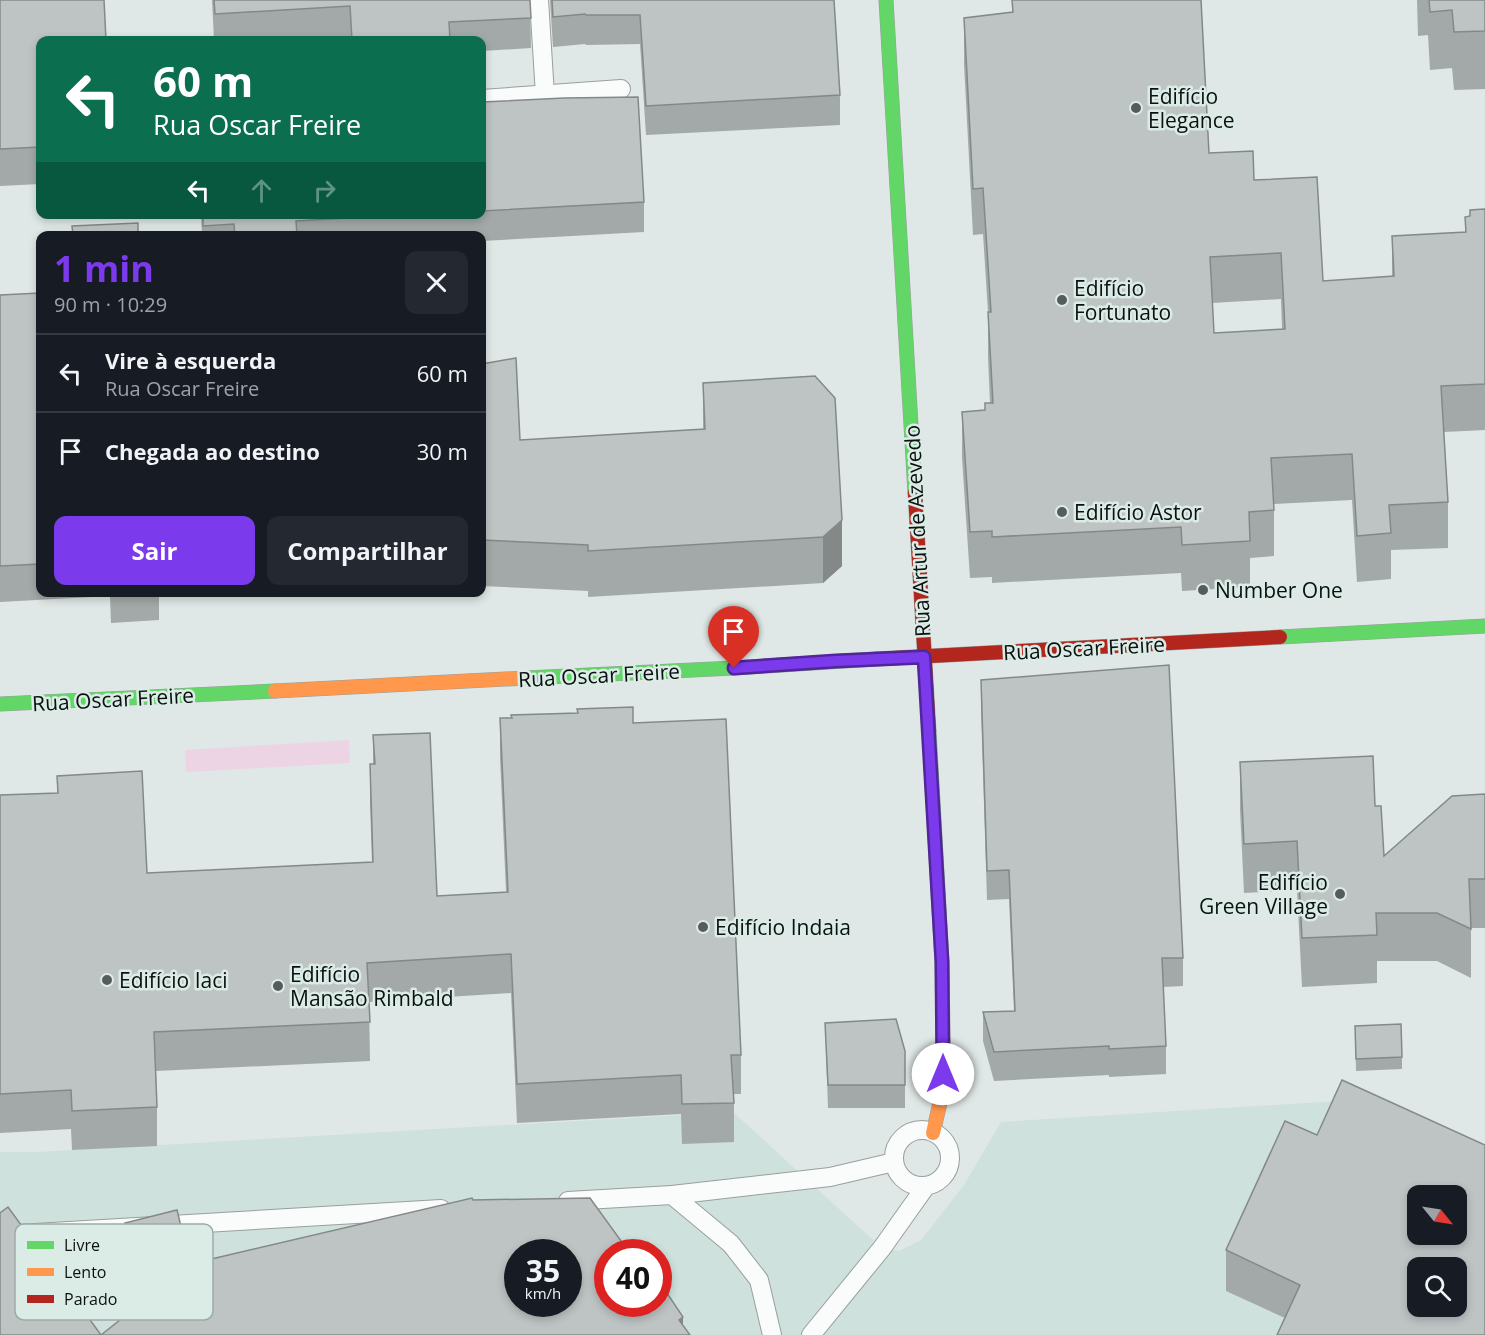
<!DOCTYPE html>
<html lang="pt">
<meta charset="utf-8">
<style>
:root{--surface:#171b24;--page:#242831;--text:#f1f3f6;--muted:#9ea1a6;--line:#363941;--accent:#7c3aed}
body{margin:0;font-family:"Open Sans",sans-serif;background:var(--page);color:var(--text);height:100vh;display:flex;flex-direction:column;font-size:22px;white-space:nowrap}
*{box-sizing:border-box;margin:0}
p{font-size:20px;color:var(--muted)}
.icon{flex:none;width:33px;height:33px;fill:none;stroke:currentColor;stroke-width:2;stroke-linecap:round;stroke-linejoin:round}
.map{position:relative;flex:1;overflow:hidden}
.details{position:absolute;left:36px;top:231px;width:450px;height:366px;display:flex;flex-direction:column;background:var(--surface);border-radius:12px;box-shadow:0 3px 9px #0003}
.details>*{flex:none}
.banner{position:absolute;left:36px;top:36px;width:450px;height:183px;border-radius:12px;box-shadow:0 3px 9px #0003;background:#0b6e4f;color:#fff;overflow:hidden}
.needle{width:39px;rotate:120deg}
.fabs{position:absolute;left:1407px;top:1185px;display:grid;gap:12px}
.fabs a{display:grid;place-items:center;width:60px;height:60px;border-radius:12px;background:var(--surface);box-shadow:0 3px 9px #0003;font-size:30px}
.speed{position:absolute;left:504px;top:1239px;display:flex;gap:12px;font-size:30px;font-weight:700;text-align:center}
.speed>*{display:grid;place-content:center;width:78px;height:78px;border-radius:50%;background:var(--surface);box-shadow:0 3px 9px #0003;line-height:1}
.speed small{font-size:15px;font-weight:400}
.speed .limit{border:9px solid #d22;background:#fff;color:#111}
.pin{position:absolute;display:grid;place-items:center;width:51px;height:51px;color:#fff;margin:-62px -26px;border-radius:50% 50% 50% 0;rotate:-45deg;box-shadow:0 0 6px #0007}
.pin .icon{rotate:45deg}
.me{position:absolute;width:66px;margin:-33px;rotate:0deg;stroke-linejoin:round;filter:drop-shadow(0 0 4px #0008)}
.turn{display:flex;align-items:center;gap:21px;height:126px;padding:0 18px;font-size:27px}
.turn .icon{width:78px;height:78px;stroke-width:2.5}
.turn b{display:block;font-size:42px;line-height:51px}
.lanes{display:flex;align-items:center;height:57px;padding:0 18px;background:#0003;justify-content:center;gap:30px;direction:ltr}
.lanes .off{opacity:.35}
.round{display:grid;place-items:center;flex:none;width:63px;height:63px;border-radius:12px;background:var(--page)}
.headline{display:flex;align-items:center;justify-content:space-between;height:102px;padding:0 18px}
h1{font-size:36px;font-weight:700;line-height:45px;color:var(--accent)}
.cta{display:flex;gap:12px;margin-top:auto;padding:12px 18px}
.cta a{flex:1;height:69px;border-radius:12px;background:var(--accent);color:#fff;font-size:24px;font-weight:700;line-height:69px;text-align:center}
.cta a+a{background:var(--page);color:var(--text)}
ul{padding:0;list-style:none}
li{display:flex;align-items:center;gap:18px;height:78px;padding:0 18px;border-top:2px solid var(--line)}
li div{flex:1}
li b{display:block;font-size:22px}
li em{font-style:normal}
.map>svg:first-child{display:block}
</style>
<div class="map">
<svg width="1485" height="1335" viewBox="0 0 1485 1335">
<rect width="100%" height="100%" fill="#dfe8e6"/>
<!-- built -->
<path fill="#cee1dc" fill-rule="evenodd" d="M1338,1101L1485,1175V1335H0V1152H38L733,1112L882,1248L899,1251L921,1240L964,1185L1001,1122ZM1418,1196H1456V1234H1418ZM518,1252H568V1304H518ZM608,1252H658V1304H608ZM1418,1268H1456V1306H1418Z"/>
<!-- green -->
<path fill="#edd4e5" d="M349,740L350,763L186,772L185,750Z"/>
<g fill="none" stroke-linecap="round" stroke-linejoin="round">
<defs>
<g id="lane">
<path d="M539,0L545,95"/>
<path d="M482,99L621,89"/>
<circle cx="922" cy="1158" r="28"/>
<path d="M672,1195L731,1244L759,1280L772,1335"/>
<path d="M568,1201L672,1195L830,1177L894,1162"/>
<path d="M0,1235L441,1209"/>
<path d="M811,1335L882,1248L926,1186"/>
</g>
<g id="fast">
<path d="M886,0L915,493"/>
<path d="M1280,637L1485,626"/>
<path d="M526,678L734,668L875,659"/>
<path d="M0,704L275,691"/>
<path d="M929,731L942,962L943,1040"/>
</g>
<g id="slow">
<path d="M275,691L526,678"/>
<path d="M933,1133L943,1090V1040"/>
</g>
<g id="jam">
<path d="M915,493L929,731"/>
<path d="M875,659L1280,637"/>
</g>
</defs>
<!-- lane casing -->
<use href="#lane" stroke="#989f9d" stroke-width="20"/>
<!-- fast casing -->
<use href="#fast" stroke="#989f9d" stroke-width="15"/>
<!-- slow casing -->
<use href="#slow" stroke="#989f9d" stroke-width="15"/>
<!-- jam casing -->
<use href="#jam" stroke="#989f9d" stroke-width="15"/>
<!-- lane -->
<use href="#lane" stroke="#fafcfb" stroke-width="18"/>
<!-- fast -->
<use href="#fast" stroke="#63d668" stroke-width="14"/>
<!-- slow -->
<use href="#slow" stroke="#ff974d" stroke-width="14"/>
<!-- jam -->
<use href="#jam" stroke="#b3261e" stroke-width="14"/>
</g>
<!-- wall -->
<g fill="#a3a9a8" fill-rule="evenodd">
<path d="M0,0L40,40V184L0,186Z"/>
<path d="M212,0H530L531,48L482,51V40H350V36L275,40H214Z"/>
<path d="M550,0H834L840,95V125L646,135L640,44L586,45L585,44L553,47Z"/>
<path d="M1012,0L1209,153L1254,180L1323,281L1392,277V236L1465,232V217L1470,216L1485,209V430L1444,432L1448,502V548L1391,550V579L1357,582L1352,500L1274,504V556L1250,558V587L1182,591L1181,573L992,583V577L970,578L962,458V412L985,410L990,403L988,358V312L983,234L973,235L964,64V18L1012,12ZM1281,299L1282,329L1214,333L1212,303Z"/>
<path d="M1417,0H1485V89L1454,90L1452,68L1430,70L1428,35L1418,36Z"/>
<path d="M482,102L644,202V232L482,241V236H202L201,214H482Z"/>
<path d="M40,293V592H159V620L111,623L110,596L0,602V295Z"/>
<path d="M482,364L520,440L703,429V383L815,376L842,566L823,583L588,597V591L482,586Z"/>
<path d="M981,680L1183,958V986L1163,987L1166,1046V1074L1109,1077V1075L994,1081L983,1041V1012L1014,1011L1009,899L987,900L981,709Z"/>
<path d="M500,718L633,723L741,1055V1094H734V1142L682,1144L681,1114L517,1123L511,993L369,1002L370,1061L156,1071L157,1107V1146L72,1150L71,1129L0,1133V795L57,793V776L147,873L372,862L370,803V764H373V735L437,896L506,892L500,757Z"/>
<path d="M1240,762L1375,806L1384,856L1485,794V928H1471V978L1437,961H1377V983L1302,987L1297,890L1244,893L1240,810Z"/>
<path d="M825,1023L905,1051V1108H828Z"/>
<path d="M1355,1026L1402,1057V1069L1356,1071Z"/>
<path d="M1317,1135L1485,1145L1285,1318L1226,1291V1250Z"/>
<path d="M473,1200L608,1252L683,1326L101,1335L144,1301L125,1265V1223L190,1264Z"/>
</g>
<!-- shaded-wall -->
<g fill="#848988">
<path d="M842,520V566L823,583V537Z"/>
<path d="M683,1317V1335L679,1320Z"/>
</g>
<!-- building -->
<g fill="#bdc4c3" stroke="#848988" stroke-width="1.5" fill-rule="evenodd">
<path d="M0,0H104L106,40H40V147L0,149Z"/>
<path d="M214,0H530L531,18L449,22L450,40H352L350,6L215,14Z"/>
<path d="M552,0H834L840,95L646,106L640,15H586L585,14L553,17Z"/>
<path d="M1012,0H1201L1209,153L1253,151L1254,180L1317,177L1323,281L1394,276L1392,236L1466,232L1465,217L1470,216V210L1485,209V384L1441,386L1448,502L1389,505L1391,533L1357,536L1352,454L1271,458L1274,510L1249,512L1250,541L1182,545L1181,527L992,537V531L970,532L962,412L985,410V403H993L988,312H991L986,234L983,188L973,189L964,18L1013,12ZM1281,253L1285,329L1214,333L1210,257Z"/>
<path d="M1429,0H1485V31L1454,32L1452,10L1430,12Z"/>
<path d="M638,97L644,202L482,211V102L564,98Z"/>
<path d="M203,214H417L296,221L297,236H235L234,224L203,226Z"/>
<path d="M138,223V236H73L72,226Z"/>
<path d="M40,293V564L0,566V295Z"/>
<path d="M516,358L520,440L705,429L703,383L815,376L835,398L842,520L823,537L588,551V545L482,540V364Z"/>
<path d="M1169,665L1183,958H1162L1166,1046L1109,1049V1046L994,1052L983,1012L1015,1011L1009,870L987,871L981,680Z"/>
<path d="M633,707V723L726,719L741,1055H731L734,1103L682,1104L681,1075L517,1084L511,954L367,963L370,1022L154,1032L157,1107L72,1111L71,1090L0,1094V795L58,793L57,776L142,771L147,873L373,862L370,764H375L373,735L430,733L437,896L508,892L500,718H512L511,715L578,713L577,709Z"/>
<path d="M1373,756L1375,806H1381L1384,856L1452,796L1485,794V879H1469L1471,929L1437,913H1376L1377,935L1302,938L1297,841L1244,844L1240,762Z"/>
<path d="M896,1019L905,1051V1085H828L825,1023Z"/>
<path d="M1401,1024L1402,1057L1356,1059L1355,1026Z"/>
<path d="M1342,1080L1485,1145V1335H1277L1300,1285L1226,1250L1285,1121L1317,1135ZM1418,1196H1456V1234H1418ZM1418,1268H1456V1306H1418Z"/>
<path d="M472,1198L473,1200L590,1198L629,1252H608V1304H658V1295L665,1290L683,1317L679,1320L690,1335H0V1213L8,1207L101,1335L160,1288L125,1223L177,1210L190,1264ZM518,1252H568V1304H518Z"/>
</g>
<g fill="none" stroke-linecap="round" stroke-linejoin="round">
<defs>
<path id="route" d="M734,668L836,661L924,657L942,962L943,1074"/>
</defs>
<!-- route casing -->
<use href="#route" stroke="#51269a" stroke-width="15"/>
<!-- route -->
<use href="#route" stroke="#7c3aed" stroke-width="10"/>
</g>
<!-- markers -->
<g fill="#565c5b" stroke="#dbece7" stroke-width="2">
<circle cx="1136" cy="108" r="6"/>
<circle cx="1062" cy="300" r="6"/>
<circle cx="1062" cy="512" r="6"/>
<circle cx="1203" cy="590" r="6"/>
<circle cx="1340" cy="894" r="6"/>
<circle cx="703" cy="927" r="6"/>
<circle cx="107" cy="980" r="6"/>
<circle cx="278" cy="986" r="6"/>
</g>
<g text-anchor="middle" dominant-baseline="central" stroke-width="5" stroke-linejoin="round" paint-order="stroke">
<!-- poi labels -->
<g font-size="21" fill="#0c1110" stroke="#dbece7" text-anchor="start">
<text x="1148" y="96">Edifício<tspan x="1148" dy="24">Elegance</tspan></text>
<text x="1074" y="288">Edifício<tspan x="1074" dy="24">Fortunato</tspan></text>
<text x="1074" y="512">Edifício Astor</text>
<text x="1215" y="590">Number One</text>
<text x="1328" y="882" text-anchor="end">Edifício<tspan x="1328" dy="24">Green Village</tspan></text>
<text x="715" y="927">Edifício Indaia</text>
<text x="290" y="974">Edifício<tspan x="290" dy="24">Mansão Rimbald</tspan></text>
<text x="119" y="980">Edifício Iaci</text>
</g>
<!-- street labels -->
<g font-size="21" fill="#0c1110" stroke="#dbece7">
<text transform="translate(917 531) rotate(-93)">Rua Artur de Azevedo</text>
<text transform="translate(1084 648) rotate(-3)">Rua Oscar Freire</text>
<text transform="translate(599 675) rotate(-3)">Rua Oscar Freire</text>
<text transform="translate(113 699) rotate(-3)">Rua Oscar Freire</text>
</g>
</g>
<!-- legend -->
<rect x="15" y="1224" width="198" height="96" rx="9" fill="#dbece7" stroke="#9daaa6" stroke-width="1.5"/>
<rect x="27" y="1241" width="27" height="8" fill="#63d668"/>
<rect x="27" y="1268" width="27" height="8" fill="#ff974d"/>
<rect x="27" y="1295" width="27" height="8" fill="#b3261e"/>
<g font-size="16" fill="#0c1110">
<text x="64" y="1251">Livre</text>
<text x="64" y="1278">Lento</text>
<text x="64" y="1305">Parado</text>
</g>
</svg>
<div class="fabs">
<a><svg class="needle" viewBox="-14 -14 28 28"><path d="M0-13l5 13h-10z" fill="#e53935"/><path d="M0 13l5-13h-10z" fill="#9ea1a6"/></svg></a>
<a><svg class="icon" aria-label="search" viewBox="0 0 24 24"><circle cx="10" cy="10" r="6"/><path d="M15 15l6 6"/></svg></a>
</div>
<div class="speed"><div>35<small>km/h</small></div><div class="limit">40</div></div>
<div class="pin" style="left:734px;top:668px;background:#d93025"><svg class="icon" aria-label="arrive" viewBox="0 0 24 24"><path d="M6 21V4h12l-3 4 3 4H6"/></svg></div>
<svg class="me" style="left:943px;top:1074px" viewBox="-20 -20 40 40"><circle r="19" fill="#fff"/><path d="M0-13L10 11 0 6-10 11z" fill="#7c3aed"/></svg>
<div class="banner">
<div class="turn"><svg class="icon" aria-label="left" viewBox="0 0 24 24"><path d="M17 20v-9H6M10 6l-5 5 5 5"/></svg><div><b>60 m</b>Rua Oscar Freire</div></div>
<div class="lanes"><svg class="icon" aria-label="left" viewBox="0 0 24 24"><path d="M17 20v-9H6M10 6l-5 5 5 5"/></svg><svg class="icon off" aria-label="ahead" viewBox="0 0 24 24"><path d="M12 20V5M6 11l6-6 6 6"/></svg><svg class="icon off" aria-label="right" viewBox="0 0 24 24"><path d="M7 20v-9h11M14 6l5 5-5 5"/></svg></div>
</div>
<section class="details">
<div class="headline"><div><h1>1 min</h1><p>90 m · 10:29</p></div><a class="round"><svg class="icon" aria-label="close" viewBox="0 0 24 24"><path d="M6 6l12 12M18 6L6 18"/></svg></a></div>
<ul>
<li><svg class="icon" aria-label="left" viewBox="0 0 24 24"><path d="M17 20v-9H6M10 6l-5 5 5 5"/></svg><div><b>Vire à esquerda</b><p>Rua Oscar Freire</p></div><em>60 m</em></li>
<li><svg class="icon" aria-label="arrive" viewBox="0 0 24 24"><path d="M6 21V4h12l-3 4 3 4H6"/></svg><div><b>Chegada ao destino</b></div><em>30 m</em></li>
</ul>
<div class="cta"><a>Sair</a><a>Compartilhar</a></div>
</section>
</div>
